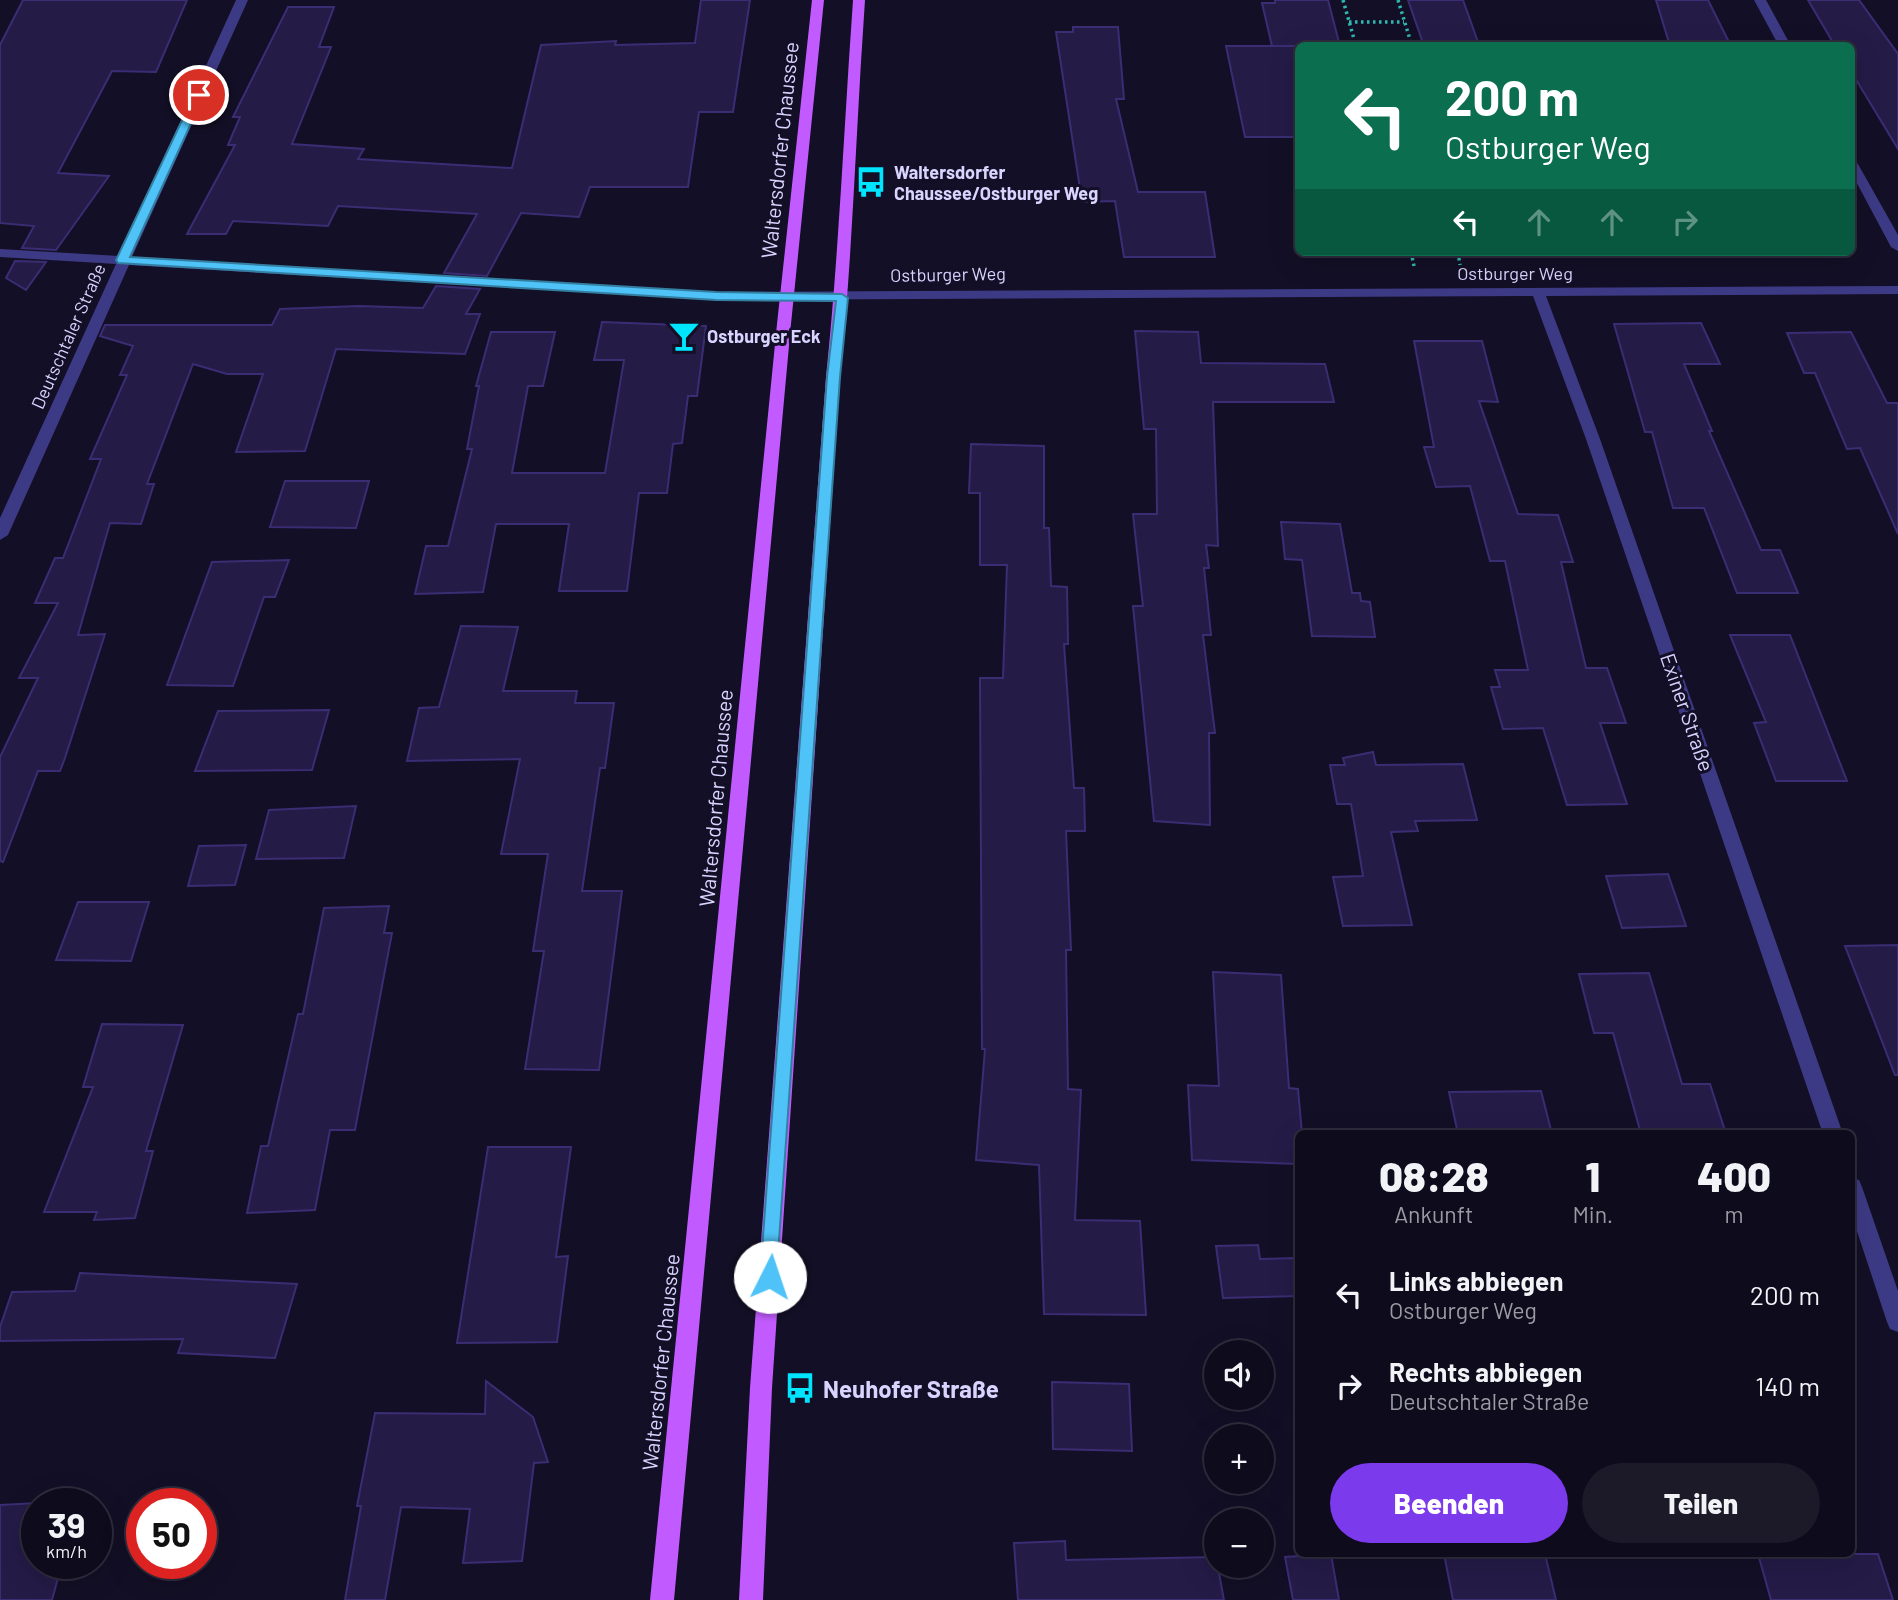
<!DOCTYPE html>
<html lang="de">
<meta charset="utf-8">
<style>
:root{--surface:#0e0b1c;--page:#1c1929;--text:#f1f3f6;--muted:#9b9ba3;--line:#2e2b3b;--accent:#7c3aed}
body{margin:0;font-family:Barlow,sans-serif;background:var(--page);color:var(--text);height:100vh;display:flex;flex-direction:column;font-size:26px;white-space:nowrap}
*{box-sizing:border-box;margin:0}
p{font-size:23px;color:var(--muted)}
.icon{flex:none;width:38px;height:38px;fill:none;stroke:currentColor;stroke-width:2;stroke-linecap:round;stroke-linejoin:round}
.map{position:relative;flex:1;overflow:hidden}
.drawer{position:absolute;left:1295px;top:1130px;width:560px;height:427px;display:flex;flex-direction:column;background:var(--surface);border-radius:10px;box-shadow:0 7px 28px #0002,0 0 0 2px var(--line)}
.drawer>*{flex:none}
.banner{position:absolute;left:1295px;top:42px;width:560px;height:214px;border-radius:10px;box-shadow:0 7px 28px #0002,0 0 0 2px var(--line);background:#0b6e4f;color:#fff;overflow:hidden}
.tools{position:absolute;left:1204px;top:1340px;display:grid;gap:14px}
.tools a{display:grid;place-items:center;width:70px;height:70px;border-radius:50%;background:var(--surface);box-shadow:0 7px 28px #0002,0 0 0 2px var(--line);font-size:35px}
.speed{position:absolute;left:21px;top:1488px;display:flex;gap:14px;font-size:35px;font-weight:700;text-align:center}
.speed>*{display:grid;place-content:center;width:91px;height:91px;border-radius:50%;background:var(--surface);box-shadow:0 7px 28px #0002,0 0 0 2px var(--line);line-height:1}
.speed small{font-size:18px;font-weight:400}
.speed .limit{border:10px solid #d22;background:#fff;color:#111}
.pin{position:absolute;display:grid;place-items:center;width:60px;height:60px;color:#fff;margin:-30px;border:4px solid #fff;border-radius:50%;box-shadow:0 2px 7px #0007}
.me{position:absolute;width:77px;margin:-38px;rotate:4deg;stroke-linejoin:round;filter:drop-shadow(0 0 5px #0008)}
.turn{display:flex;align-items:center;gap:24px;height:147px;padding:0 35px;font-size:32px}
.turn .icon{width:91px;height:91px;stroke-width:2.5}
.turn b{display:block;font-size:49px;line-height:60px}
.lanes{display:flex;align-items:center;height:66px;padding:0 35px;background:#0003;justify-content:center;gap:35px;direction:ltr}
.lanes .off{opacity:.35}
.eta{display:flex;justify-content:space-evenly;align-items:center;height:119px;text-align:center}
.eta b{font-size:42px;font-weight:800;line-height:49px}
.primary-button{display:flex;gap:14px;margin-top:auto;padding:14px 35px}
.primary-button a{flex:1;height:80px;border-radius:42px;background:var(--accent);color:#fff;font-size:28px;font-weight:800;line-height:80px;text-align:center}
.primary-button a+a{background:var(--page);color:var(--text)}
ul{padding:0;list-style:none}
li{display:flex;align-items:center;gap:21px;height:91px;padding:0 35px}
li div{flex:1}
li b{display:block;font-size:26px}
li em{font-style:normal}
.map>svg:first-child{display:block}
</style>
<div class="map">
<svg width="1898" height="1600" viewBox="0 0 1898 1600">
<rect width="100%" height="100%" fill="#130f26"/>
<!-- building -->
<g fill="#241b47" stroke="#3b2d73" stroke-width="2">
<path d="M23,0H187L156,72L112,71L58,173L109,176L56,250L22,248L34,226L0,223V45Z"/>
<path d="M701,0H750L733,112H699L688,187H590L579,217L521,213L487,276L444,273L477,214L338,206L328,226L233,221L226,234H187L235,145H228L240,117H233L288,7H334L319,47H331L292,144L364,149L358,159L512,168L541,45L616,41L615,45L695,43Z"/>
<path d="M1275,0H1328L1340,46H1272L1262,3H1275Z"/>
<path d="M1408,0H1463L1478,42H1470L1471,46H1424Z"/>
<path d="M1656,0H1708L1731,46H1670Z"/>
<path d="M1808,0H1859L1898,54V149L1852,73V46H1835Z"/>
<path d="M1073,27H1118L1124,99H1116L1138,192H1205L1215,257H1124L1115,201L1082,202L1056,32H1073Z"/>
<path d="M1226,46H1298V137H1245Z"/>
<path d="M15,261L46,262L26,290L6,278Z"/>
<path d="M436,286L480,289L466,314H480L465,354L336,349L305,451L236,452L263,374H227L193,364L147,484H154L141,524L110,523L78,635L105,634L65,758L60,771H38L3,862L0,861V757L38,678H19L58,603H35L55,558H63L101,459H90L127,375H120L133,346L100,336L105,325H272L280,309L359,306L423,308Z"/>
<path d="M602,322L706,326L697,396H688L682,443L673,444L667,493H639L627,591H559L569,524H496L483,592L415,594L426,546H448L472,449H467L479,386H476L491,332H555L543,386H528L512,473H605L624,360H594Z"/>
<path d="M1701,323L1720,364H1684L1712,431H1709L1761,550H1780L1798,593H1737L1704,508H1673L1652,432H1645L1614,324Z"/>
<path d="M1135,331L1198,332L1201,363L1325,364L1334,402H1213L1218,546L1206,545L1209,568H1204L1211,635H1203L1215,733H1209L1210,825L1154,821L1133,606H1143L1133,514H1157L1156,429H1144Z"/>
<path d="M1851,332L1887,403H1898V534L1860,448L1847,449L1815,373H1804L1787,333Z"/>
<path d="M1414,341H1482L1498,402L1479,401L1518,514L1558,515L1573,562H1561L1586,668H1607L1626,723H1600L1627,804L1567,805L1543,728L1503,729L1491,687H1500L1495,670H1528L1505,561H1490L1470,486L1436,487L1424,447H1434Z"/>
<path d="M971,444L1044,446V528H1049L1051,586L1067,587L1068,644H1064L1074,788H1084L1085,831H1066L1071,950H1066L1068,1089L1081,1090L1075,1220L1140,1221L1146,1315L1044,1314L1039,1165L976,1160L985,1049H982L980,678H1003L1007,565H980V493H969Z"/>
<path d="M285,481H369L356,528L270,527Z"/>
<path d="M1281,522L1340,524L1352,593H1360L1361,601L1370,602L1375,637L1312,636L1302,560L1285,559Z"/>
<path d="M289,560L275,597H264L233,686L167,685L212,562Z"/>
<path d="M461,626L518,627L503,691H577L575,703H614L605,768H600L582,891H622L599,1070L525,1069L544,951H533L548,854H501L520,759L407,761L419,708L439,707Z"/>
<path d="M1730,635H1790L1847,781H1776L1754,723L1766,722Z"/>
<path d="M329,710L312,770L195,771L218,711Z"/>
<path d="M1373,752L1376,765L1463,764L1477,820L1415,821L1418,831L1391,832L1412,925L1343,926L1333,877L1363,876L1351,804H1337L1330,765H1345L1343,758Z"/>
<path d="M356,806L344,858L256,859L269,810Z"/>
<path d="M246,845L235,885L188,886L199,846Z"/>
<path d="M1668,874L1686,926L1622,928L1606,876Z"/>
<path d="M78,902H149L131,961L56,960Z"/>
<path d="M389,906L384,933H392L355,1130H330L315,1210L247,1213L261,1146H268L298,1014H303L324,908Z"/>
<path d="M1898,945V1075H1895L1845,946Z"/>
<path d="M1213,972L1281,975L1289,1088L1298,1089L1302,1134H1298V1164L1192,1160L1188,1085L1219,1086Z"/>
<path d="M1649,973L1682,1084H1710L1726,1134H1641L1613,1033H1594L1579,974Z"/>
<path d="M102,1024L183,1025L146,1151H153L135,1218L94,1220L97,1212H44L93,1087H83Z"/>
<path d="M1541,1091L1552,1134H1458L1449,1092Z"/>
<path d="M488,1147H571L556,1257L568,1256L557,1342L457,1343Z"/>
<path d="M1258,1245L1260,1259L1296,1258L1298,1296L1223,1298L1216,1246Z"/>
<path d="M80,1273L297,1284L275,1358L178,1353L183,1339L0,1341V1327L12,1292L75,1291Z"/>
<path d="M486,1381L533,1417L548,1462L534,1463L522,1561L463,1563L470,1509L401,1507L385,1600H345L361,1506H357L375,1413L485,1414Z"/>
<path d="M1052,1382L1129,1384L1132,1451L1053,1449Z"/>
<path d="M37,1503V1563H62L52,1600H0V1505Z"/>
<path d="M1065,1541L1066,1560L1216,1557L1224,1600H1018L1014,1543Z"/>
<path d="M1331,1554L1339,1600H1293L1285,1557Z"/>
<path d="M1444,1554H1545L1556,1600H1453Z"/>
<path d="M1758,1554H1878L1893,1600H1771Z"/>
</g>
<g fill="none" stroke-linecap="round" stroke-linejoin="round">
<!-- path -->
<g stroke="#2fb8b0" stroke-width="3.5" stroke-dasharray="2.5 3.5" stroke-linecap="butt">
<path d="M1343,0L1356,46"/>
<path d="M1398,0L1412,46"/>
<path d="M1349,22H1404"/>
<path d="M1411,252L1414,266"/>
<path d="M1458,252L1460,265"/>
<path d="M705,334H735"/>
</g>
<!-- minor -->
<g fill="#3d3a85" fill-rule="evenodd">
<path d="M236,0H248L132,257L716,292L1898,286V294L1546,296L1600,439L1843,1134H1823L1586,439L1533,296L716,300L129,265L8,535L0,540V518L116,264L0,257V249L119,256Z"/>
<path d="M1754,0H1766L1791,46H1779Z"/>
<path d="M1852,160L1858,164L1898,235V251L1891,247L1852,174Z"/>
<path d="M1852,1178L1859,1180L1862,1187L1898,1291V1332L1890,1329L1887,1322L1852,1216Z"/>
</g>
<!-- major -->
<g fill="#c25bff" fill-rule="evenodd">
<path d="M812,0H824L791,324L674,1600H650L777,324Z"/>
<path d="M853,0H865C856,126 853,252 840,377L772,1388L763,1600H739L750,1388L826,377C839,252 844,126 853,0Z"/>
</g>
</g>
<!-- route -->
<path fill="#4fc3f7" stroke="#337fa1" stroke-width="2" d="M199,92L204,95L130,257L716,292L842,294L848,298L840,377L776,1283L770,1286L763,1283L760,1277L827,377L836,301L716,300L118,263L116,260L194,95Z"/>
<!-- icons -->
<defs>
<symbol id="bus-bare" viewBox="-9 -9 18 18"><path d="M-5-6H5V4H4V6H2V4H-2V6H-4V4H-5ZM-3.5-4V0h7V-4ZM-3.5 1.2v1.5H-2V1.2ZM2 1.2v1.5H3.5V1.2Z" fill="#00e5ff" stroke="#130f26" stroke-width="2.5" paint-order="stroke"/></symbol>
<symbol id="bar-bare" viewBox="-9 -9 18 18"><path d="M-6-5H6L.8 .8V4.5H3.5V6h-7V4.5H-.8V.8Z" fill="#00e5ff" stroke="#130f26" stroke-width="2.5" paint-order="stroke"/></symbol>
</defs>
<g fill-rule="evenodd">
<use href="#bus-bare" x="849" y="160" width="44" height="44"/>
<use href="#bar-bare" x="662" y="314" width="44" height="44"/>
<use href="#bus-bare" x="778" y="1366" width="44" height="44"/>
</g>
<g text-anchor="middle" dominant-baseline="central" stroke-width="6" stroke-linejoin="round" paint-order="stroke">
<!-- far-poi labels -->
<g font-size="18" font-weight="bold" fill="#d9d4ff" stroke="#130f26" text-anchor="start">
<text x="894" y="172">Waltersdorfer<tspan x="894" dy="21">Chaussee/Ostburger Weg</tspan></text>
<text x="707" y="336">Ostburger Eck</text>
</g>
<!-- far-street labels -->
<g font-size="18" fill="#d9d4ff" stroke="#130f26">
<text x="1515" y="273">Ostburger Weg</text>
<text transform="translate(948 274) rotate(-1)">Ostburger Weg</text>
<text transform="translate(68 336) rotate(-66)">Deutschtaler Straße</text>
</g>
<!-- street labels -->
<g font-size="21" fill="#d9d4ff" stroke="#130f26">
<text transform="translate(779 150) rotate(-84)">Waltersdorfer Chaussee</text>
<text transform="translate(1688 712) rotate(71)">Exiner Straße</text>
<text transform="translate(715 798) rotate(-85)">Waltersdorfer Chaussee</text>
<text transform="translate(660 1362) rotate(-84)">Waltersdorfer Chaussee</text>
</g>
<!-- near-poi labels -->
<g font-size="24" font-weight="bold" fill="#d9d4ff" stroke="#130f26" text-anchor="start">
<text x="823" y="1388">Neuhofer Straße</text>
</g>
</g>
</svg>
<div class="tools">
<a><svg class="icon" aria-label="sound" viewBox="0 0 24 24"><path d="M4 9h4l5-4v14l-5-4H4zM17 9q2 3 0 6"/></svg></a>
<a>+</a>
<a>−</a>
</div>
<div class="speed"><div>39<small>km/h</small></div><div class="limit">50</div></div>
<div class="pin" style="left:199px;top:95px;background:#d93025"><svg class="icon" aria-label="arrive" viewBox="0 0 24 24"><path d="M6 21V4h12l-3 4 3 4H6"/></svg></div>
<svg class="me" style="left:770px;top:1277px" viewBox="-20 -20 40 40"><circle r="19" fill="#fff"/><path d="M0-13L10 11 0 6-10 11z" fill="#4fc3f7"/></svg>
<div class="banner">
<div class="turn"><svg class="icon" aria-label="left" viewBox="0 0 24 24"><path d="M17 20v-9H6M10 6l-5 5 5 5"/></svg><div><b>200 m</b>Ostburger Weg</div></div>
<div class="lanes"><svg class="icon" aria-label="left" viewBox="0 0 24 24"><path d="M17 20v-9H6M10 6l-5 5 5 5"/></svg><svg class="icon off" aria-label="ahead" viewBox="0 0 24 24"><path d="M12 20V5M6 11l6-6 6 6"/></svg><svg class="icon off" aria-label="ahead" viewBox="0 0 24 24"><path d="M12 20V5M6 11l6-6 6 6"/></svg><svg class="icon off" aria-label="right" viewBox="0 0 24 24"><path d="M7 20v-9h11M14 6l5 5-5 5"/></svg></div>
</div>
<section class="drawer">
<div class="eta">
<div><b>08:28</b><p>Ankunft</p></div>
<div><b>1</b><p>Min.</p></div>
<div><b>400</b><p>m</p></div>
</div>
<ul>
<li><svg class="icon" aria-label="left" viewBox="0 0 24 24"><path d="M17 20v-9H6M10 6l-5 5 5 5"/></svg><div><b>Links abbiegen</b><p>Ostburger Weg</p></div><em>200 m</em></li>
<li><svg class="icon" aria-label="right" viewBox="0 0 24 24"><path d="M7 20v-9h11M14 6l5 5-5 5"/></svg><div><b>Rechts abbiegen</b><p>Deutschtaler Straße</p></div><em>140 m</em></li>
</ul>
<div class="primary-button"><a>Beenden</a><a>Teilen</a></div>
</section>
</div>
